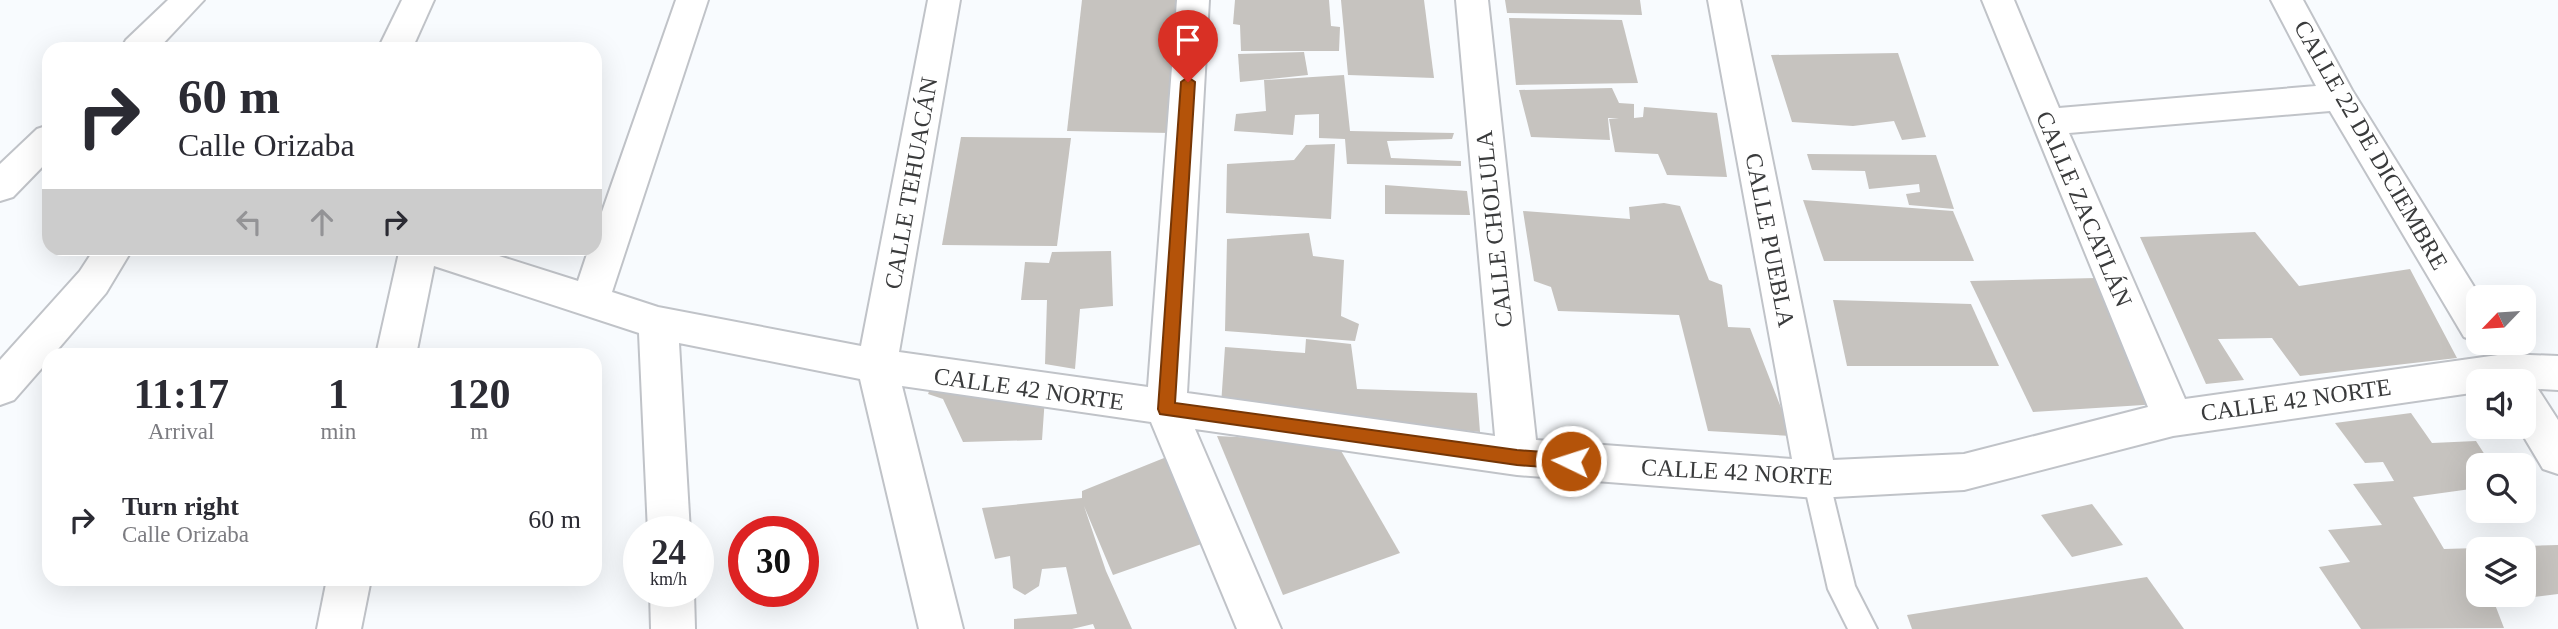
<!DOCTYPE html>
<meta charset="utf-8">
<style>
:root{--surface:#fff;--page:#f2f2f3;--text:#2b2b33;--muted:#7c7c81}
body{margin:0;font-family:Georgia,serif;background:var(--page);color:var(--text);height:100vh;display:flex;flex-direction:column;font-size:26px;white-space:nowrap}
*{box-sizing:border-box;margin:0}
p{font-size:23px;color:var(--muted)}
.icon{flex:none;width:38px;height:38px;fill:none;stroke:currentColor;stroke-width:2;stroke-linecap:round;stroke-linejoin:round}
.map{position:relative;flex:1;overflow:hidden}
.sheet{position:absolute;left:42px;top:348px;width:560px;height:238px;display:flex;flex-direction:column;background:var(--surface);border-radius:21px;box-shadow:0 7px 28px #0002}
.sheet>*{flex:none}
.top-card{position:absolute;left:42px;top:42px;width:560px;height:214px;border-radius:21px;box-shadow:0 7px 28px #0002;background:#fff;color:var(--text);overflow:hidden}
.needle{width:46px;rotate:245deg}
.controls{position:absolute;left:2466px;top:285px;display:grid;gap:14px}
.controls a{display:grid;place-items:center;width:70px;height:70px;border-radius:14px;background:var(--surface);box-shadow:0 7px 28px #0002;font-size:35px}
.speed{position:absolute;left:623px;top:516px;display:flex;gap:14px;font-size:35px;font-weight:700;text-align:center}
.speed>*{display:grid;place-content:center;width:91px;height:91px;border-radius:50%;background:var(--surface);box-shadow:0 7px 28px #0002;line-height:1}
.speed small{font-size:18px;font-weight:400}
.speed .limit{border:10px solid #d22;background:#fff;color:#111}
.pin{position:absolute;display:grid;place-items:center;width:60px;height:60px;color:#fff;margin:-72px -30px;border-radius:50% 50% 50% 0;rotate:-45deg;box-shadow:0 0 7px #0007}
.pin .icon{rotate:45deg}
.me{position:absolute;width:77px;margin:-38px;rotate:274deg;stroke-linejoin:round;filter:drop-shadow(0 0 5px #0008)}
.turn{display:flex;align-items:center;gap:24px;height:147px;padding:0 21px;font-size:32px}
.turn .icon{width:91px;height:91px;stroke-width:2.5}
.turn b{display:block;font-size:49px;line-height:60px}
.lanes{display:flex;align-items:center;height:66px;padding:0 21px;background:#0003;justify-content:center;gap:35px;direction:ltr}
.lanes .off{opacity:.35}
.eta{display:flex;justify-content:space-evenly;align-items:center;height:119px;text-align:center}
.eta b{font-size:42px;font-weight:700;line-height:49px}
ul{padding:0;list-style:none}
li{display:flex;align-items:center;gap:21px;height:105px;padding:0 21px}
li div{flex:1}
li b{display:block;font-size:26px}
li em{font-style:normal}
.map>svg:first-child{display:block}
</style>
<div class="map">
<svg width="2558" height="629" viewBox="0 0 2558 629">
<rect width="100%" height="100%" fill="#f8fbfe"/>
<!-- building -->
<g fill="#c6c3bf">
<path d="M1082,0H1181L1170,133L1067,131Z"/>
<path d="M1235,0H1329L1331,26L1340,27L1339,51H1241L1240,25L1233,24Z"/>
<path d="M1341,0H1424L1434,78L1348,75Z"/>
<path d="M1505,0H1640L1642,15L1507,13Z"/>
<path d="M1509,18L1622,20L1638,83L1516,85Z"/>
<path d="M1304,52L1308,75L1240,82L1238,54Z"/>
<path d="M1898,53L1926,137L1902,140L1894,121L1853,126L1792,122L1771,55Z"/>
<path d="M1344,75L1350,131L1454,133L1452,139L1387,141L1391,158L1461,161V166L1347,164L1345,139L1319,138V114L1295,115L1293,135L1234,131L1236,114L1266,111L1264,80Z"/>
<path d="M1612,88L1619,103L1634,104V118L1643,117L1644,107L1717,113L1727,177L1667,175L1658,154L1615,152L1609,119L1619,118H1608L1610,140L1531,137L1519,90Z"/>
<path d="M961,137L1071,138L1057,246L942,245Z"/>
<path d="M1335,144L1331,219L1226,213L1227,164L1294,160L1306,145Z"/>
<path d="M1807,154L1936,155L1954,209L1909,205L1906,194L1920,192L1919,184L1869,189L1865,171L1812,170Z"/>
<path d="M1385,185L1467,191L1470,215L1385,214Z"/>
<path d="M1803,200L1953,211L1974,261H1824Z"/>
<path d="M1664,203L1680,206L1709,280L1722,285L1728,327L1750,328L1792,436L1708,431L1679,315L1558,311L1551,287L1534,281L1523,211L1630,219L1629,207Z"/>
<path d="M2255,232L2299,286L2410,269L2457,358L2300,376L2272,338L2218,339L2244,380L2206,384L2140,237Z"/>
<path d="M1309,233L1313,256L1344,260L1341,316L1359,324L1355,341L1225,331L1227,239Z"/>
<path d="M1111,251L1113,306L1080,309L1075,369L1045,364L1047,300H1021L1025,262L1049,263L1052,252Z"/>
<path d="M2096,278L2159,404L2033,412L1970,281Z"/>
<path d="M1833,300L1971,304L1999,366H1847Z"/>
<path d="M1306,339L1351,344L1357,389L1477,393L1480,432L1221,405L1225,347L1305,353Z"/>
<path d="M933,382L1045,397L1042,440L963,442L943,399L928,394Z"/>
<path d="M2411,413L2432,443L2476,441L2492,466H2478V488L2413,497L2444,549L2478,548V595H2524V550H2497V547L2558,545V594L2494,602L2504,628L2361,629L2319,567L2350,562L2328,530L2382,525L2353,484L2394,481L2383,462L2365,463L2335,423Z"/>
<path d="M1217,436L1336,442L1400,553L1283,595Z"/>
<path d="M1169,456L1207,542L1113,575L1084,506L1106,571L1132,629H1095L1093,624L1072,629H1014V619L1077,614L1066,567L1042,569L1039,586L1025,595L1013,588L1010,556L995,559L982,508L1082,498V491Z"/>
<path d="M2092,504L2123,545L2072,557L2041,515Z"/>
<path d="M2147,577L2184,629H1912L1907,615Z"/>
</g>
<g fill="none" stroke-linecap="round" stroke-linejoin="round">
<defs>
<path id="lane" d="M1816,467L1825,471L1829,479L1855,586L1877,629H1848L1828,589L1803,479L1807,471Z"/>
<g id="street">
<path d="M168,0H204L158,49H121L126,40Z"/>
<path d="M402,0H434L412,49H378Z"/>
<path d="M676,0H708L612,292L658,307L861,346L928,0H960L899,352L1148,387L1177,0H1209L1187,393L1495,436L1456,0H1488L1536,440L1792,459L1708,0H1740L1833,460L1964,454L2148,407L1982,0H2014L2059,108L2316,86L2271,0H2303L2352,90L2481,298H2478V342L2464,337L2330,111L2069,133L2185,399L2505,354L2558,356V390L2538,389L2558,420V474L2543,469L2518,427H2524V382H2478V392L2173,436L1964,490L1816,498L1517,475L1195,429L1281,629H1237L1151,422L902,386L963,629H919L860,379L679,343L690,532H648L639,333L434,266L416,355H376L400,248H474L578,281L589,248H595V232Z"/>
<path d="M49,125V160L13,197L0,201V164L37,129Z"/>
<path d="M95,248H133L106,293L53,355H49V360L14,400L0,405V360L80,271Z"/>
<path d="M327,579H371L361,629H317Z"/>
<path d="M650,592H694L695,629H651Z"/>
</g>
</defs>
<!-- lane casing -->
<use href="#lane" stroke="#c0c3c8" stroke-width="4"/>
<!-- street casing -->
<use href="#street" stroke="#c0c3c8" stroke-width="4"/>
<!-- lane -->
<use href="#lane" fill="#fff" fill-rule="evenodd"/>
<!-- street -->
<use href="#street" fill="#fff" fill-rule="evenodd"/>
</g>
<!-- route -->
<path fill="#b45309" stroke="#753606" stroke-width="2" d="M1188,77L1195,82L1175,403L1517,450L1571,454L1577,456L1580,461L1577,467L1571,469L1517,465L1160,414L1158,409L1181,82Z"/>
<g text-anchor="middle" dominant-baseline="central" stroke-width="6" stroke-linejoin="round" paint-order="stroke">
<!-- street labels -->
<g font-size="24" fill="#3a3b3c" stroke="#fff">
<text transform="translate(2371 145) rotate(60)">CALLE 22 DE DICIEMBRE</text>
<text transform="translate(911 183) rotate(-80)">CALLE TEHUACÁN</text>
<text transform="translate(2084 209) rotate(67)">CALLE ZACATLÁN</text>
<text transform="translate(1494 229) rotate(-96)">CALLE CHOLULA</text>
<text transform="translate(1770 240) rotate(79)">CALLE PUEBLA</text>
<text transform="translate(1029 389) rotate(8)">CALLE 42 NORTE</text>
<text transform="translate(2296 400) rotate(-8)">CALLE 42 NORTE</text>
<text transform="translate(1737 472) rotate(3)">CALLE 42 NORTE</text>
</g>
</g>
</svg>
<div class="controls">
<a><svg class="needle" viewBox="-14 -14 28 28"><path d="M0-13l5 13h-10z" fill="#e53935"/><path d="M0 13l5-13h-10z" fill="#7c7c81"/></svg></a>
<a><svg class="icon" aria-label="sound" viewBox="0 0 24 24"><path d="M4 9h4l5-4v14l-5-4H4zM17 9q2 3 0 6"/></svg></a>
<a><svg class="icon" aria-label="search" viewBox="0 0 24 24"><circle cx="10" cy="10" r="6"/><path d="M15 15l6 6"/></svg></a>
<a><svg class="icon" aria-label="layers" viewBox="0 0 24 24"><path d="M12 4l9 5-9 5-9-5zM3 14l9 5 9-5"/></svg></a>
</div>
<div class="speed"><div>24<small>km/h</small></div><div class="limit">30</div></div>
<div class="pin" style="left:1188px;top:82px;background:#d93025"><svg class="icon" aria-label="arrive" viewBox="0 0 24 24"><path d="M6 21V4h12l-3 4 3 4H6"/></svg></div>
<svg class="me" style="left:1571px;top:461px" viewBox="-20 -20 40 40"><circle r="17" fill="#b45309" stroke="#fff" stroke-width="3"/><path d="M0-11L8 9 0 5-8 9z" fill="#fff"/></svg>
<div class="top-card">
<div class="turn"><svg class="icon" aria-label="right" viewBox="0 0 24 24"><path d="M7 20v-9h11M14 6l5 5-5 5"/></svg><div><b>60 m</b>Calle Orizaba</div></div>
<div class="lanes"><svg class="icon off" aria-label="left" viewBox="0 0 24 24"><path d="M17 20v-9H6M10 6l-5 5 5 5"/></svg><svg class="icon off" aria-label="ahead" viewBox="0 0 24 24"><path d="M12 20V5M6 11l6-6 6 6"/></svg><svg class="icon" aria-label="right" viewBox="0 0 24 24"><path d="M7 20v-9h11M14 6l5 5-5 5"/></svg></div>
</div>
<section class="sheet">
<div class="eta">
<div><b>11:17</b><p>Arrival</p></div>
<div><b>1</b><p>min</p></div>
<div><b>120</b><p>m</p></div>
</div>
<ul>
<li><svg class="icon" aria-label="right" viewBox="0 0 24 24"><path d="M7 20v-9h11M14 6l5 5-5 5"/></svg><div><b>Turn right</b><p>Calle Orizaba</p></div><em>60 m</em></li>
</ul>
</section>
</div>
